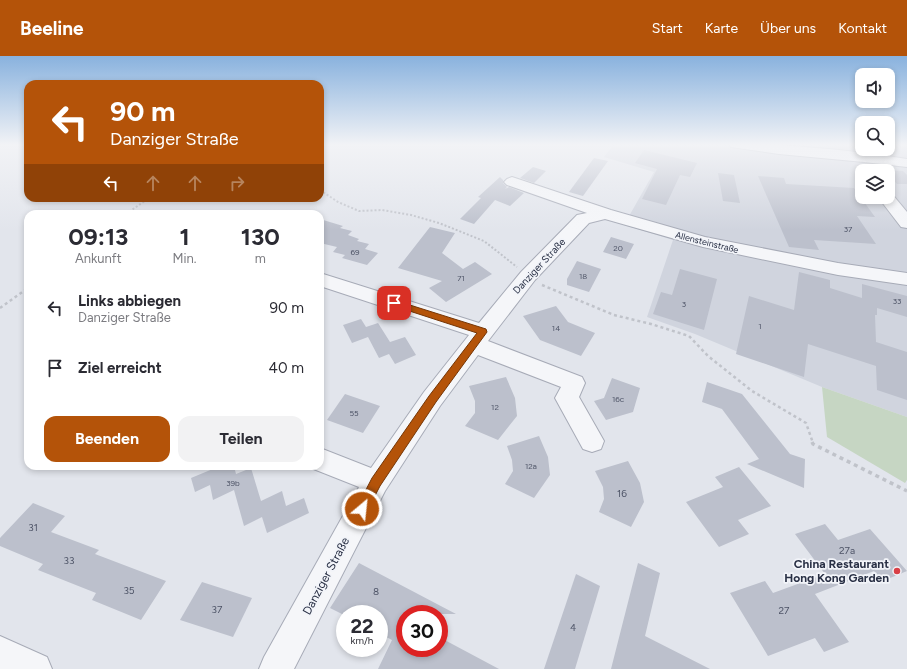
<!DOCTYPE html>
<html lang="de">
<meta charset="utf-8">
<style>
:root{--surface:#fff;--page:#f2f2f3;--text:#2b2b33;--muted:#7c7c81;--accent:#b45309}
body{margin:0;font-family:Figtree,sans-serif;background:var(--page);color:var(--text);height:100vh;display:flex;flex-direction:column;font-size:15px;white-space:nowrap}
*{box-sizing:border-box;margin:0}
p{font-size:13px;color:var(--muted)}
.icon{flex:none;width:22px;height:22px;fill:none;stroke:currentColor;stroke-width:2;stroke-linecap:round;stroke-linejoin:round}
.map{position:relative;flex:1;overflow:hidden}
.drawer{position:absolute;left:24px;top:154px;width:300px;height:260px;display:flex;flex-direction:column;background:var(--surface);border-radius:12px;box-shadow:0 2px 6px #0003}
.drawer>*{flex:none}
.hud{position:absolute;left:24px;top:24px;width:300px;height:122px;border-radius:12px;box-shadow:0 2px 6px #0003;background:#b45309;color:#fff;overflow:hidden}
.controls{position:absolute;left:855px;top:12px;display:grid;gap:8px}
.controls a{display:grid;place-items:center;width:40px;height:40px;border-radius:8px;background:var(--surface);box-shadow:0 2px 6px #0003;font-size:20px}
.speed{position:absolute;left:336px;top:549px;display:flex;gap:8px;font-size:20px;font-weight:700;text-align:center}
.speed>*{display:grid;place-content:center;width:52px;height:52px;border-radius:50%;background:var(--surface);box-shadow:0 2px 6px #0003;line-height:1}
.speed small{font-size:10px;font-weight:400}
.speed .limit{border:6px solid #d22;background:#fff;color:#111}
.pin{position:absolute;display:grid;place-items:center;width:34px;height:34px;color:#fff;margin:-17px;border-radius:8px;box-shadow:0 2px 6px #0006}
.me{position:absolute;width:44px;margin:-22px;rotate:28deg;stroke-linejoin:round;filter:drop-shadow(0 0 3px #0008)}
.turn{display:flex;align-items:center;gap:14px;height:84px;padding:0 20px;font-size:18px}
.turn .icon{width:52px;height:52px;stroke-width:2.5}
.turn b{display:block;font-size:28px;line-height:34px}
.lanes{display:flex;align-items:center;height:38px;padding:0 20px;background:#0003;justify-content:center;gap:20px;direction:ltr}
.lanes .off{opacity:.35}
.eta{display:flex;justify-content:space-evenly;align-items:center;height:68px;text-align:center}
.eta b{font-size:24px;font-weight:700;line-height:28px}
.cta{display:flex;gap:8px;margin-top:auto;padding:8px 20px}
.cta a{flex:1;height:46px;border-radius:12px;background:var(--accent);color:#fff;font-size:16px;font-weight:700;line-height:46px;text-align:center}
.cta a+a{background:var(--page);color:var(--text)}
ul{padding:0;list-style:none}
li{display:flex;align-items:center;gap:12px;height:60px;padding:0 20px}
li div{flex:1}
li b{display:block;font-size:15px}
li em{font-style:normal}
header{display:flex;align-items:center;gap:24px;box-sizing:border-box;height:56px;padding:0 20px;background:var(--accent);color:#fff}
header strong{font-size:19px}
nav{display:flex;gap:22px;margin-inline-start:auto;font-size:14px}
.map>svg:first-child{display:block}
</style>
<header>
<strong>Beeline</strong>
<nav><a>Start</a><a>Karte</a><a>Über uns</a><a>Kontakt</a></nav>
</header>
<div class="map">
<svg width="907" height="613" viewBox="0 0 907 613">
<rect width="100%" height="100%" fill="#e2e5ec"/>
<!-- built -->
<path fill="#d0d4de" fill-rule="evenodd" d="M614,88H862V93H888V88H907V361L822,331L695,278L647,261L673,184L624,169L654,116L604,101ZM862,115H888V141H862Z"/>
<!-- green -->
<path fill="#c6d6c3" d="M822,331L907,361V424L905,427L827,381Z"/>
<!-- building -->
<g fill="#bcc0cc">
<path d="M644,94L697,107L690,121L680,119L666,149L642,143L657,113L635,107Z"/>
<path d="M594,102L608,105L583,140L569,136Z"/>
<path d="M533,111L546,115L534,127L520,122Z"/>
<path d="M885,114L903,115L907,119V128H897L888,118V115Z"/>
<path d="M718,117L734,119L740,147L723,145Z"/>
<path d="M758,120L784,122L786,128L854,132L875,161L857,160L876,188L814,184L819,194L789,191Z"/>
<path d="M500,121L503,124V127L507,131L505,133L509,131L524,137L510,150L495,144L474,168L460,163L481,142L478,141Z"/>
<path d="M320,163L343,170L340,172L352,175L348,179L359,183L357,185L369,188L365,193L378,197L367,209L342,202L345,199L333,196L337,191L320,187Z"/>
<path d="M430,171L455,177L442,197L463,213L475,206L492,218L446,246L429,232L442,225L398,212Z"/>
<path d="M611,181L634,188L626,203L603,196Z"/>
<path d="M577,205L601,213L589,236L567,229V223Z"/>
<path d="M680,213L717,223L704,274L653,258L661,236L672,239Z"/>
<path d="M799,216L830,224V232L862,242V228L907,240V261L877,252V259H875L876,286L907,296V344L877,334L876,310L808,288L804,321L736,298L749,240L794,254Z"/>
<path d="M556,250L568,266L595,277L581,300L540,284L523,260Z"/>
<path d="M361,263L366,271L378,267L390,286L405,281L416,299L395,308L389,298L379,302L368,281L352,287L343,269Z"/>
<path d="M506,321L515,342L517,360L498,384L465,370L475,357V345L469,330Z"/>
<path d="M612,322L640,332L633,356L606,364L594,345L604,342Z"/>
<path d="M707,326L742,338L790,398L805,403L804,432L747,408L759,403L722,353L702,346Z"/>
<path d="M345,338L380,350L363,377L327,364Z"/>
<path d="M539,380L548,401L550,419L534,442L505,428L513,415L512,404L507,390Z"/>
<path d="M628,405L640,427L644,446L631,471L599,456L604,443L603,431L595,415Z"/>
<path d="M220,410H234L236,418L251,412L261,445L282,435L286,450L304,442L309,457L267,477L262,461L244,470L234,434L213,444L210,429L195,436L191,422Z"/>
<path d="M739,411L771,450L738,464L749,478L719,491L686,446L723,431L715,421Z"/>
<path d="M33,447L65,460L51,476L99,494L95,498L166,525L141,564L92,544L96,537L38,514L43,508L0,490V482Z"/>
<path d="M825,468L838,484L870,473L907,515L883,525L874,515L815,538L849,586L824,596L815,582L768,600L730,537L765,525L773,537L825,518L795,478Z"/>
<path d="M359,507L456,558H405V592H439V581L499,613H378L392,584L379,577V558H342L330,552Z"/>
<path d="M638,507L660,517L645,580L710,613H611Z"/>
<path d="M576,518L600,530L575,613H544Z"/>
<path d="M202,526L252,542L233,581L180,564Z"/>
</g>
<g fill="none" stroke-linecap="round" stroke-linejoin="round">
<defs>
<g id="minor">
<path d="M729,88C788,88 848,94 907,103V111L864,106L779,98L731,91Z"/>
<path d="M512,121L611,154L705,181L838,207L907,217V229L838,219L703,191L605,163L589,167L535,224L488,285L582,321L585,327L579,341L604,385L601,393L592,396L583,393L555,342L561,331L478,299L440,350L385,435L294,613H259L264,601L359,431L311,412L310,410H320V392L371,412L424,336L469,279L320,230V217L479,267L521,216L577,159L587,157L507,129L504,126L507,123Z"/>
<path d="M888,137L892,138L907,156V172L901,171L878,141H888Z"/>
<path d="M0,580L47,601L52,613H0Z"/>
</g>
</defs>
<!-- minor casing -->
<use href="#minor" stroke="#a7abb7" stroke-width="2"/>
<!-- path-far2 -->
<g stroke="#c0c3ca" stroke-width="2" stroke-dasharray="2 2" stroke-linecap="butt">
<path d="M320,134L338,146L359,155L382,154L411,159L439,167L484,185L517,211"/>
<path d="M126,158L149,142"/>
</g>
<!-- path-far1 -->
<g stroke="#c0c3ca" stroke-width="2.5" stroke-dasharray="3 3" stroke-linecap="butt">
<path d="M542,229L614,259L651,268L689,280L708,300L752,335L806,367L813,387"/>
<path d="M0,252L28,232"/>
</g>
<!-- path -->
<path stroke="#c0c3ca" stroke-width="3.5" stroke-dasharray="4 4" stroke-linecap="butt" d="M812,386L813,388L907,435"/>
<!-- minor -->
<use href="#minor" fill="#f5f6f9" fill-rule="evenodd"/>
</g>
<!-- sky -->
<linearGradient id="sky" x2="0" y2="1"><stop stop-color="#89b2de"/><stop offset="0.51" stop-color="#f2f3f6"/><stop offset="1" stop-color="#f2f3f6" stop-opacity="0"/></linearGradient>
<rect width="907" height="174" fill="url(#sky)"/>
<!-- route -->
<path fill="#b45309" stroke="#753606" d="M394,244L486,273L487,276L436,346L380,430L366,457L362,458L358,457L356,453L372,422L429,340L477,277L391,249L390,247Z"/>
<!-- markers -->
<circle fill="#d93f46" stroke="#f2f4f9" stroke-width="1.5" cx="897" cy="515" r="4"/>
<g text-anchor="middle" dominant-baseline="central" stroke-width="3.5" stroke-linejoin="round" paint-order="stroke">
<!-- number labels -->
<g font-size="8" fill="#4e5467">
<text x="848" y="173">37</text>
<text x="618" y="192">20</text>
<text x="355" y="196">69</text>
<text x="583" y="220">18</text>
<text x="461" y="222">71</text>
<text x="897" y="245">33</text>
<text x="684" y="248">3</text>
<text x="760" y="270">1</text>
<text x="556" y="272">14</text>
<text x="618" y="343">16c</text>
<text x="495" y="351">12</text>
<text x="354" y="357">55</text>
<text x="531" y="410">12a</text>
<text x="233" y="427">39b</text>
</g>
<!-- far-street labels -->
<g font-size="9" fill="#293045" stroke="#f2f4f9">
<text transform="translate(707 186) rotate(14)">Allensteinstraße</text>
</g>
<!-- street labels -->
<g font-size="10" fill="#293045" stroke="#f2f4f9">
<text transform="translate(539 210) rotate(-47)">Danziger Straße</text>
</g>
<!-- near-number labels -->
<g font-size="10" fill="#4e5467">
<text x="622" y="437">16</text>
<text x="33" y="471">31</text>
<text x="847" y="494">27a</text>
<text x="69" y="504">33</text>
<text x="129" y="534">35</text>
<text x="376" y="535">8</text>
<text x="217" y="553">37</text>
<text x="784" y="554">27</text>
<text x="573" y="571">4</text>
</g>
<!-- near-poi labels -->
<g font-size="12" font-weight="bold" fill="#293045" stroke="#f2f4f9" text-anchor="end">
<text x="889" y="508">China Restaurant<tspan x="889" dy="14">Hong Kong Garden</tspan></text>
</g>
<!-- near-street labels -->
<g font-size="12" fill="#293045" stroke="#f2f4f9">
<text transform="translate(326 520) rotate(-62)">Danziger Straße</text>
</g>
</g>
</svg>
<div class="controls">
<a><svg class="icon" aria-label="sound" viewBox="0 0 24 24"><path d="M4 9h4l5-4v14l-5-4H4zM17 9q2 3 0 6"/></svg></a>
<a><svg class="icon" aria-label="search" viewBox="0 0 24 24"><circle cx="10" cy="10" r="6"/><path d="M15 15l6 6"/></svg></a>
<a><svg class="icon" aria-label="layers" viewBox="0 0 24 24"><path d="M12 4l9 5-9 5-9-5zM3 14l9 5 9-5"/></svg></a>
</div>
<div class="speed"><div>22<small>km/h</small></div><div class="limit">30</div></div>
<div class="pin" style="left:394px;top:247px;background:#d93025"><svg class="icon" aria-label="arrive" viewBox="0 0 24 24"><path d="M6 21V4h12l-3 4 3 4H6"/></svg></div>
<svg class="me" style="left:362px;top:453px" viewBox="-20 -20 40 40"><circle r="17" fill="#b45309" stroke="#fff" stroke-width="3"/><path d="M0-11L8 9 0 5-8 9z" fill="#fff"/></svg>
<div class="hud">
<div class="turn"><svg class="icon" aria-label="left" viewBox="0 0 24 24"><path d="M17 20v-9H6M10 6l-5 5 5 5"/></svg><div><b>90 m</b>Danziger Straße</div></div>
<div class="lanes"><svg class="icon" aria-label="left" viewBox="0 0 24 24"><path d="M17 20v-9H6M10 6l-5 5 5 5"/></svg><svg class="icon off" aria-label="ahead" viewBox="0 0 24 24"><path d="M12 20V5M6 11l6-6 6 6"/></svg><svg class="icon off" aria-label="ahead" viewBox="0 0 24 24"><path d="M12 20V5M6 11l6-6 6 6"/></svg><svg class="icon off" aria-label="right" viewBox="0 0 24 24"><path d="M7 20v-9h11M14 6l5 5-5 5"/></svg></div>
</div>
<section class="drawer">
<div class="eta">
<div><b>09:13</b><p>Ankunft</p></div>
<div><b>1</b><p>Min.</p></div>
<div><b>130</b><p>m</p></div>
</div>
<ul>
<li><svg class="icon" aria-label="left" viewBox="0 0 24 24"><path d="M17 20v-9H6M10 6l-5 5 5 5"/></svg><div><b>Links abbiegen</b><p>Danziger Straße</p></div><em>90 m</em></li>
<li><svg class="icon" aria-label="arrive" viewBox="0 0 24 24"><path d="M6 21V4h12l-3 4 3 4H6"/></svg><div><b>Ziel erreicht</b></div><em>40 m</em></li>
</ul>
<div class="cta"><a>Beenden</a><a>Teilen</a></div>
</section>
</div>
